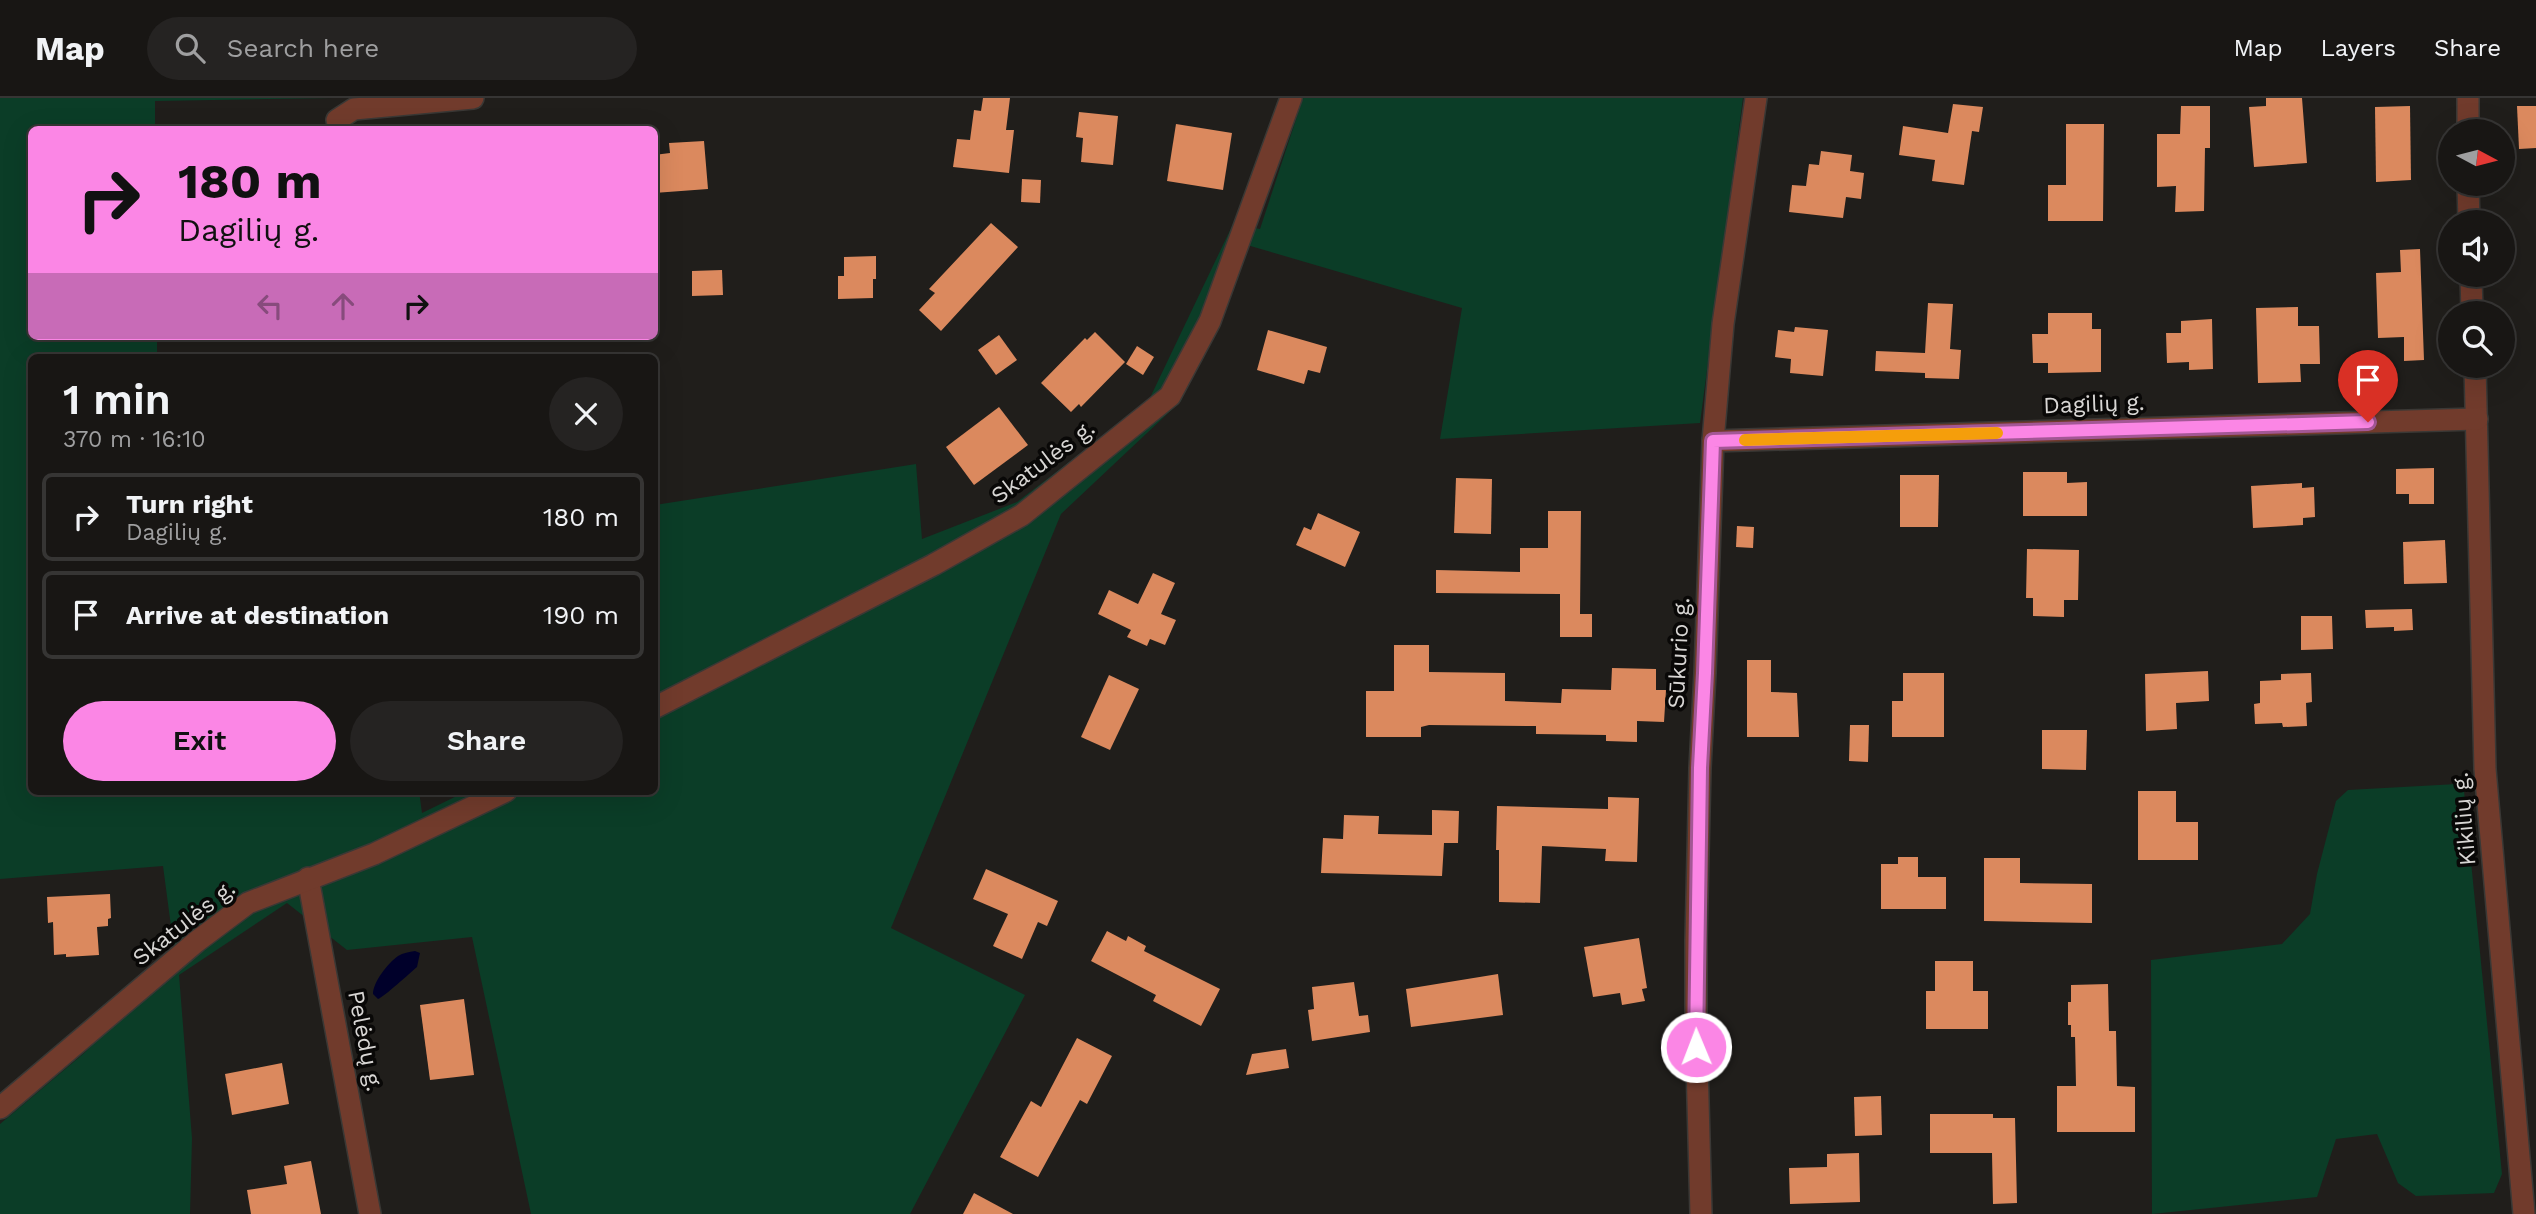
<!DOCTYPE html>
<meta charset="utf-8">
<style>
:root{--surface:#181614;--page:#252322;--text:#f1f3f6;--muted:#9f9fa0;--line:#363534;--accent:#fb86e5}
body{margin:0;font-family:"Work Sans",sans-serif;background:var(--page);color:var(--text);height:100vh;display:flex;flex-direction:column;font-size:26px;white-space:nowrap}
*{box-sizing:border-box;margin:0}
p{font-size:23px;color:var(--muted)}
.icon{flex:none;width:38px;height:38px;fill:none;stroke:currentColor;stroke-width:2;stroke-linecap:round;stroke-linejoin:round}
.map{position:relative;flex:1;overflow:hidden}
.panel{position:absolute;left:28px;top:256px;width:630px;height:441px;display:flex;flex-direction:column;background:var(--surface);border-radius:10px;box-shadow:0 7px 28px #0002,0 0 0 2px var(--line)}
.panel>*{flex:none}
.guide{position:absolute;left:28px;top:28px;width:630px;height:214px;border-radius:10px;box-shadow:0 7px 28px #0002,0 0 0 2px var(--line);background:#fb86e5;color:#111;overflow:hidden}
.needle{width:46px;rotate:97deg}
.buttons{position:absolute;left:2438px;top:21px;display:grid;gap:14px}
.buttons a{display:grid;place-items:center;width:77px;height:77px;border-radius:50%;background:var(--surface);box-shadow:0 7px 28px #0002,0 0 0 2px var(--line);font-size:35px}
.pin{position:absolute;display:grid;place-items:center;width:60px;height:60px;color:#fff;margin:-72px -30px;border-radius:50% 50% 50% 0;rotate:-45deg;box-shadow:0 0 7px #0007}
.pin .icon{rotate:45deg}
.me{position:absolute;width:77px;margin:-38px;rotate:359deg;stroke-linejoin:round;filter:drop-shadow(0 0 5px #0008)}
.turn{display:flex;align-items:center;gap:24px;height:147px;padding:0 35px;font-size:32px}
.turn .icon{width:91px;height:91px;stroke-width:2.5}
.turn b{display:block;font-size:49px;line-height:60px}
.lanes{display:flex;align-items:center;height:66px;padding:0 35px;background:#0003;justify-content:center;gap:35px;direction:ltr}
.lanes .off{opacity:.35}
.round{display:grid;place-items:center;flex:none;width:74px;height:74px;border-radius:37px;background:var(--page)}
.head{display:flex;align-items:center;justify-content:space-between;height:119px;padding:0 35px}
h1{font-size:42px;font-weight:600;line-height:52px}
.cta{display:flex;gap:14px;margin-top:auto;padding:14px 35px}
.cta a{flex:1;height:80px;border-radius:42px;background:var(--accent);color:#111;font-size:28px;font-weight:600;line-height:80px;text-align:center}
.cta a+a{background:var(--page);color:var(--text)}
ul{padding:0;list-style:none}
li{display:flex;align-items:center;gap:21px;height:88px;margin:0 14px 10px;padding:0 21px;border:4px solid var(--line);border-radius:10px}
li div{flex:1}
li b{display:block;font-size:26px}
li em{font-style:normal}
header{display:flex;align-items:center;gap:42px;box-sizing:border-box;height:98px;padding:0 35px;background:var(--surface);border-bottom:2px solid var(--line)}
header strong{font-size:33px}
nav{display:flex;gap:38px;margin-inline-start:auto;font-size:24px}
.search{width:490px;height:63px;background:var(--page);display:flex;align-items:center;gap:18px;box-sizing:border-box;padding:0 24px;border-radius:38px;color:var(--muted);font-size:26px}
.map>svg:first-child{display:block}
</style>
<header>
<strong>Map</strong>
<div class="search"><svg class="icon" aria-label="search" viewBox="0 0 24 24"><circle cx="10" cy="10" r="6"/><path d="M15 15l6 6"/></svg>Search here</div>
<nav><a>Map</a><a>Layers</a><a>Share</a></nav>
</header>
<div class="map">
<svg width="2536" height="1116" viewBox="0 0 2536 1116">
<rect width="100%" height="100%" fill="#201e1b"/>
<!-- green -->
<g fill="#0b3d27">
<path d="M0,0H333L155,3V31L32,32V238H157V259H32V693H419L422,715L467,693H654L655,407L916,366L922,441L1017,404L1148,304L1233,126L1260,131L1303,0H1743L1700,325L1440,341L1462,210L1247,147L1181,303L1061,416L891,830L1025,897L910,1116H531L472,839L347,852L287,805L179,877L192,1040L190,1116H0V1026L83,956L176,866L163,768L0,781Z"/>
<path d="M2457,686L2464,693L2502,1076L2494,1095L2416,1098L2398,1085L2377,1036L2336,1041L2317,1099L2152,1116L2151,862L2282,846L2310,816L2317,776L2336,703L2348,692Z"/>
</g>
<!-- water -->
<path fill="#00002a" d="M415,853L420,855L417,869C410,875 384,899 378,901L373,896C373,884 388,865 398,858C403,855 409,854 415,853Z"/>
<!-- building -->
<g fill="#db895e">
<path d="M983,0H1010L1006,32H1014L1009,75L953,69L957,41L970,42L974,12L981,13Z"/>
<path d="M2266,0H2302L2307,65L2254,69L2249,9L2266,8Z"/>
<path d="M1953,6L1983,9L1979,34L1972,33L1964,87L1932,83L1935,62L1899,57L1903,28L1948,35Z"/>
<path d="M2181,8H2210V50H2205L2204,113L2175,114L2176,88L2157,89V36H2180Z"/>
<path d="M2410,8L2411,82L2376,84L2375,9Z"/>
<path d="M2517,8H2536V50L2519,51Z"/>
<path d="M1079,14L1118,18L1113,67L1081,64L1083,40L1076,39Z"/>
<path d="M1176,26L1232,35L1223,92L1167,83Z"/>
<path d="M2066,26H2104L2103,123H2048V87H2066Z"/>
<path d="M704,43L708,91L654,95V57L670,55L669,45Z"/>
<path d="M1821,53L1852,57L1850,73L1864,75L1861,101L1846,99L1843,120L1789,114L1792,87L1806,88L1809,66L1819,67Z"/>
<path d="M1022,81L1041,82L1040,105L1021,104Z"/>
<path d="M991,125L1018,149L941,233L919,212L935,195L929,191Z"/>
<path d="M2420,151L2424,262L2404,263V239L2378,240L2376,175L2401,174L2400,152Z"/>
<path d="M876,158V181H873V200L838,201V178H844V159Z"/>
<path d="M722,172L723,197L692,198V173Z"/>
<path d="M1928,205L1953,206L1950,251L1961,252L1959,281L1925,280V275L1875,273L1876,253L1925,255Z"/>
<path d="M2298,209V228H2319L2320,266H2300L2301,284L2258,285L2256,210Z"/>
<path d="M2048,215H2092V231H2101V274L2048,275V265H2033L2032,236H2048Z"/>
<path d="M2212,221L2213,271L2189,272V264L2167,265L2166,235H2181V223Z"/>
<path d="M1795,229L1828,232L1823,278L1790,275L1791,261L1775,259L1778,232L1794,234Z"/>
<path d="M1268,232L1327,249L1320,275L1308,272L1304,286L1257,272Z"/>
<path d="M1095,234L1125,264L1081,309L1079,306L1071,314L1041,285L1085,240L1087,242Z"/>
<path d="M999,237L1017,262L996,277L978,252Z"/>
<path d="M1137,248L1154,259L1143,277L1126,266Z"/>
<path d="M999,309L1028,347L974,387L946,349Z"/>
<path d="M2434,370V406H2409V396H2396V371Z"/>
<path d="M2023,374H2067V385L2087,384V418H2023Z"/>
<path d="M1900,377H1939L1938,429H1900Z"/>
<path d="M1456,380L1492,381L1491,436L1454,435Z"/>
<path d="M2302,385V390L2314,389L2315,419L2303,420V427L2253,430L2251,388Z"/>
<path d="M1548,413H1581L1580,516H1592V539H1560V496L1436,495V472L1520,474V450H1548Z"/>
<path d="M1318,415L1360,434L1345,469L1296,447L1304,429L1311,432Z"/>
<path d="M1737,428L1754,429L1753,450L1736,449Z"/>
<path d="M2445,442L2447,485L2404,486L2403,444Z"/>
<path d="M2027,451L2079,452L2078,502H2064V519L2033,518V500H2026Z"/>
<path d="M1153,475L1175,485L1161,516L1176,522L1165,547L1150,541L1147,548L1127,539L1131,532L1098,516L1109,492L1138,506Z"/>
<path d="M2412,511L2413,532L2394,533V529L2366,530L2365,512Z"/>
<path d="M2301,518H2332L2333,551L2301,552Z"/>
<path d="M1394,547H1429V574L1505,575V603L1561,605L1562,591L1611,592L1612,570L1656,571V592H1666L1664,624L1637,623V644L1606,643V637L1536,636V628L1429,627L1421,629V639H1366V593H1394Z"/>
<path d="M1747,562H1771V594L1797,595L1799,639H1747Z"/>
<path d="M2208,573L2209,603L2176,605L2177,631L2146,633L2145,576Z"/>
<path d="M1903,575H1944V639H1892V603H1903Z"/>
<path d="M2311,575L2312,604L2306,605L2307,628L2283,629L2282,625L2255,626L2254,606L2260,605V583L2281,582V576Z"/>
<path d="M1109,577L1139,591L1110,652L1081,639Z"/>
<path d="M1850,627H1869L1868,664L1849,663Z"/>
<path d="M2042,632H2087L2086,672L2042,671Z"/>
<path d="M2138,693H2176V724H2198V762H2138Z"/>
<path d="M1608,699L1639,700L1637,764L1605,763L1606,751L1542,748L1540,805L1499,804V752H1496L1497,708L1608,711Z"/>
<path d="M1432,712L1459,713L1458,745H1444L1442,778L1321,775L1323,740L1343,741L1344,717L1379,718L1378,736L1432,737Z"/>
<path d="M1898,759H1918V779H1946V811H1881V766H1898Z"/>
<path d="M1984,760H2020V785L2092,786V825L1984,823Z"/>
<path d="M986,771L1058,803L1047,828L1038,824L1022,861L993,848L1008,816L973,801Z"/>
<path d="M110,796L111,820L108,821V828L97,829L99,857L66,859V856L54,857L53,824L48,825L47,799Z"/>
<path d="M1107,833L1126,843L1128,838L1146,848L1144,853L1220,891L1201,928L1153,903L1156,897L1091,863Z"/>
<path d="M1639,840L1647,890L1642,891L1645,903L1622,907L1620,895L1593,899L1584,849Z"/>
<path d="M1935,863H1973V893H1988V931H1926V893H1935Z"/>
<path d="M1498,876L1503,917L1411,929L1406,891Z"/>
<path d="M1354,884L1359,918L1368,917L1370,934L1312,943L1308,912L1314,911L1312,889Z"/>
<path d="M2108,886L2109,933H2116L2117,988L2135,989V1034H2057V988H2076L2075,939H2071V927H2068V904H2071V887Z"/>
<path d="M464,901L474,977L430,982L420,907Z"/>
<path d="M1077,940L1112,958L1087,1006L1080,1002L1038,1079L1000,1059L1031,1003L1041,1009Z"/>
<path d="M1286,951L1289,970L1246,977L1252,956Z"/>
<path d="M282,965L289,1006L232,1017L225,976Z"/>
<path d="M1881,998L1882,1037L1855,1038L1854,999Z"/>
<path d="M1930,1016H1993V1020H2015L2017,1105L1993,1106L1992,1055H1930Z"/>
<path d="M1859,1055L1860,1104L1790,1106L1789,1070L1827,1069V1056Z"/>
<path d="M311,1063L321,1116H251L247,1092L287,1086L284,1068Z"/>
<path d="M974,1095L1013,1116H963Z"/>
</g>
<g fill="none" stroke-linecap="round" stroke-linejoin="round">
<defs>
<g id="minor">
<path d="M2468,0V33"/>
<path d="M337,22L354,11L473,0"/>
<path d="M2468,86L2469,124"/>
<path d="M2471,177L2472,215"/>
<path d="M2475,268L2485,671L2524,1116"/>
<path d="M1713,343L2477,321"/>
<path d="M654,610L933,467L1022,417L1170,298L1210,223L1291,0"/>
<path d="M308,780L370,1116"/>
<path d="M0,1010L196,844L248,805L374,756L506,693"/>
<path d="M1701,1116L1696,927V842L1700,670L1705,575L1713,343L1723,226L1756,0"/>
</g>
</defs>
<!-- minor casing -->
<use href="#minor" stroke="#3a3835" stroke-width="24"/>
<!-- minor -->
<use href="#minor" stroke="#713b2c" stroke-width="21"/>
</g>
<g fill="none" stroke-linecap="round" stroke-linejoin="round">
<defs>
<path id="route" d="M1696,949L1700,670L1705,575L1713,343L2368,324"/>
</defs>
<!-- route casing -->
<use href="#route" stroke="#a35795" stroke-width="18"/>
<!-- route -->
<use href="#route" stroke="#fb86e5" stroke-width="12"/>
<!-- slow -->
<path stroke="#f59e0b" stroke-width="12" d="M1745,342L1997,335"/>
</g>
<g text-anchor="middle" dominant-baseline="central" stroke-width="7" stroke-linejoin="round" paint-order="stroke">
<!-- street labels -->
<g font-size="23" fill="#d8d6d4" stroke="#090807">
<text transform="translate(2094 306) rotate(-2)">Dagilių g.</text>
<text transform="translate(1043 364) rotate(-37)">Skatulės g.</text>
<text transform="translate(1679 555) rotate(-87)">Sūkurio g.</text>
<text transform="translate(2464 721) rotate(-95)">Kikilių g.</text>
<text transform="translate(184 825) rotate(-38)">Skatulės g.</text>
<text transform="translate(365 943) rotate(79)">Pelėdų g.</text>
</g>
</g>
</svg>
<div class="buttons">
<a><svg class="needle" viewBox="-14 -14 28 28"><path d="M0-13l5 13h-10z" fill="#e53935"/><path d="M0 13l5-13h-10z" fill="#9f9fa0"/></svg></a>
<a><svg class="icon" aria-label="sound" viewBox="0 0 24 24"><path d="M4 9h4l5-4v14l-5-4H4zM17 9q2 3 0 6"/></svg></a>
<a><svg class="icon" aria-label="search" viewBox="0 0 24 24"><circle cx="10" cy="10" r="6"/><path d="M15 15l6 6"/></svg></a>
</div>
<div class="pin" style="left:2368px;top:324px;background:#d93025"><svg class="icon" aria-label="arrive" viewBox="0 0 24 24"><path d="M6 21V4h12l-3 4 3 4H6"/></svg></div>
<svg class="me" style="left:1696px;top:949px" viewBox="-20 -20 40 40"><circle r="17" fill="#fb86e5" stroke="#fff" stroke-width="3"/><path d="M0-11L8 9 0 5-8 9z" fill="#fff"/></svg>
<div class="guide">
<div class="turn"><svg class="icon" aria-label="right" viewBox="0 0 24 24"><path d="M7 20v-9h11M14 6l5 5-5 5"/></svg><div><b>180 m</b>Dagilių g.</div></div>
<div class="lanes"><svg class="icon off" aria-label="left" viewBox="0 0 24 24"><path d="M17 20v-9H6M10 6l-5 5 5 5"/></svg><svg class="icon off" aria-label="ahead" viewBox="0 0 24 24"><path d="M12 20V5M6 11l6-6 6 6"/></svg><svg class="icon" aria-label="right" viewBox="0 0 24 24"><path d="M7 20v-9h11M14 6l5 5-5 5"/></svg></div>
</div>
<section class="panel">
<div class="head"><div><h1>1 min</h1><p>370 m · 16:10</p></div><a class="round"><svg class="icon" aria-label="close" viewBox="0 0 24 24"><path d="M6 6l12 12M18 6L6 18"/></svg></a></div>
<ul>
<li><svg class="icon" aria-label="right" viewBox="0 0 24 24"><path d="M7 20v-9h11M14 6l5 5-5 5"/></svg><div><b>Turn right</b><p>Dagilių g.</p></div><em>180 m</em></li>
<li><svg class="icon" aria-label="arrive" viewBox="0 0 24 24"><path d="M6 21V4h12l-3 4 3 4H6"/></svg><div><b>Arrive at destination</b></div><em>190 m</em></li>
</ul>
<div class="cta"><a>Exit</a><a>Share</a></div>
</section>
</div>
